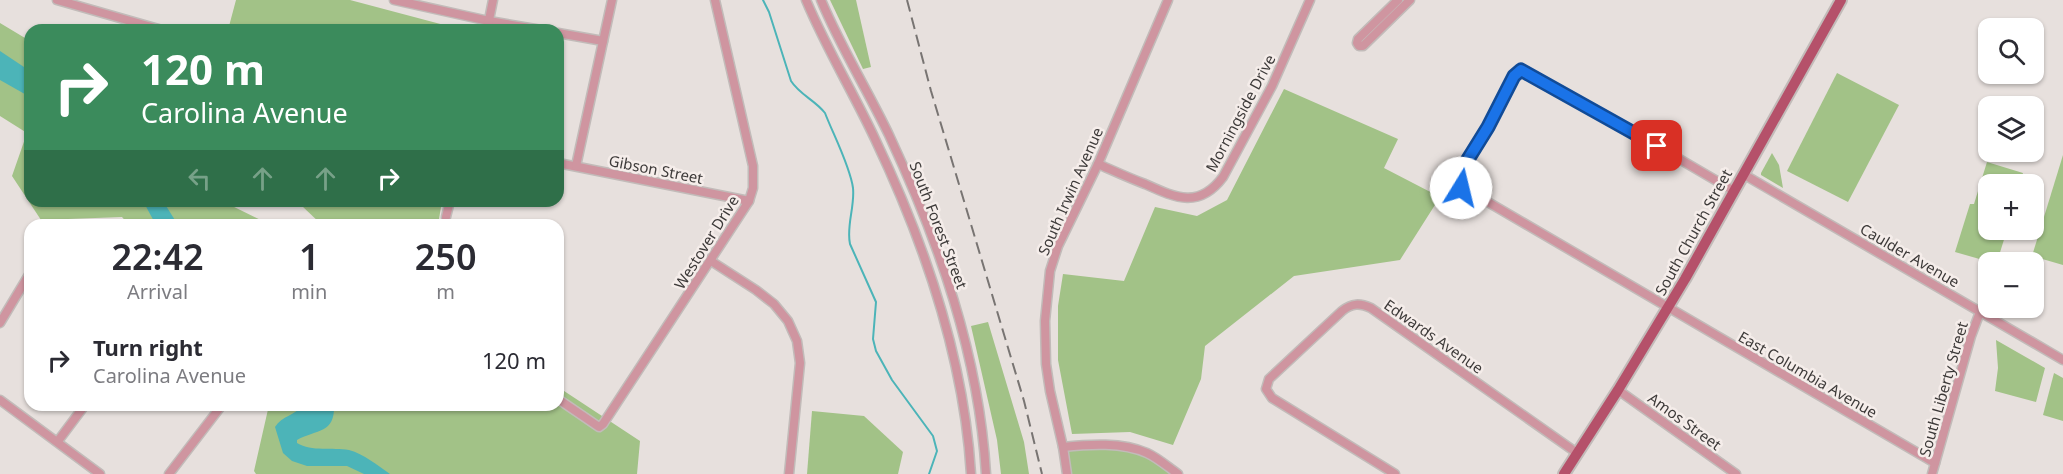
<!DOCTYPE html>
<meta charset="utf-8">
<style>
:root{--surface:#fff;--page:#f2f2f3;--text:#2b2b33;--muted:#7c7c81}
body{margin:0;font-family:"Noto Sans",sans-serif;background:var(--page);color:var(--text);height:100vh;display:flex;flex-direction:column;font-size:22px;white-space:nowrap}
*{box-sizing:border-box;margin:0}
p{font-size:20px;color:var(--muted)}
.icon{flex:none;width:33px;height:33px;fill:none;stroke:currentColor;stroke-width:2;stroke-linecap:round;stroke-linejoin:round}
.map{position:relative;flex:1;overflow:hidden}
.details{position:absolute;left:24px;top:219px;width:540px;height:192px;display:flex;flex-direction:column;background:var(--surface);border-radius:18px;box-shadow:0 2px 4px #0004}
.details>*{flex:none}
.hud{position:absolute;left:24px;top:24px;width:540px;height:183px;border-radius:18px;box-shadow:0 2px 4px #0004;background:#3b8b5c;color:#fff;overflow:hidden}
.fabs{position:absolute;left:1978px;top:18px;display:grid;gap:12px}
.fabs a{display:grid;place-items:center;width:66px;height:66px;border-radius:12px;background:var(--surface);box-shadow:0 2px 4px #0004;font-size:30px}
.pin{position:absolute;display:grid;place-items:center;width:51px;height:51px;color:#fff;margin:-26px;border-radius:12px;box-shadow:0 3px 9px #0006}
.me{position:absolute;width:66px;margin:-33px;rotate:9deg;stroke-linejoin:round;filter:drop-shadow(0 0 4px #0008)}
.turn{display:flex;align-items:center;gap:21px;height:126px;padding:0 18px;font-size:27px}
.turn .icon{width:78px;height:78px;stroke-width:2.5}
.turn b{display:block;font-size:42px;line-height:51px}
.lanes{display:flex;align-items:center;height:57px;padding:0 18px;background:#0003;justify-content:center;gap:30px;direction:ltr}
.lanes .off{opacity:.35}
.eta{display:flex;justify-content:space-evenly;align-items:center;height:102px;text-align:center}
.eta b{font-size:36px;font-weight:600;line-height:42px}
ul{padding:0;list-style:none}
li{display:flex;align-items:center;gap:18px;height:78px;padding:0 18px}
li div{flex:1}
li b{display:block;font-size:22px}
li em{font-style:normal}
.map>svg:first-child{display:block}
</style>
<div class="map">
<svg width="2063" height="474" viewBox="0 0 2063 474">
<rect width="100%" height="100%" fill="#e7e0dd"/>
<!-- green -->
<g fill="#a2c287">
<path d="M236,0H350L463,30H228Z"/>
<path d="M830,0H856L871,67L863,69Z"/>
<path d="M0,23L30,41V201H222L271,225H129L122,217L41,220L12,176L27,133L0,116Z"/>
<path d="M1837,73L1899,105L1848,202L1787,171Z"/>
<path d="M1284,89L1398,139L1384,168L1440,197L1400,260L1294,276L1205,346L1201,379L1173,445L1130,432L1072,434L1058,360V306L1063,274L1124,281L1155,207L1197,216L1227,200Z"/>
<path d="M1772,153L1779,165L1783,188L1761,175V173Z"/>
<path d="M2063,155V265L2032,256Z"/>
<path d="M1987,162L2023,173L2020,184H1989V230H2007L1997,262H1990L1955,252L1970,204H1974Z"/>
<path d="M300,201H442L438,225H322L302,206Z"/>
<path d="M988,322L1024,442L1029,474H1001L997,440L971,326Z"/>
<path d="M1996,340L2045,368L2036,402L1995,391L1998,368Z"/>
<path d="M2054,373L2063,378V421L2043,415Z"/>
<path d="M558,387L640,441L637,474H256L254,471L269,405H558Z"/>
<path d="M812,411L864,416L903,452L898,474H807Z"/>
<path d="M1063,447L1132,448L1178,474H1067Z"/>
</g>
<!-- water -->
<g fill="#4cb4b8">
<path d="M0,51L30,71V97L0,80Z"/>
<path d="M143,201H163L178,225H156Z"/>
<path d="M304,405H334C335,434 317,429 297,440V443C312,452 332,447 349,450C364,454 377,465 390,474H364L347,466H307L292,461L283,453L275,427C282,416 295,415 304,405Z"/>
</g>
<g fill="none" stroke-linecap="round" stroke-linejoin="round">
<!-- stream -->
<path stroke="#4cb4b8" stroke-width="2" d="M763,0L769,12L791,81C800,95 815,100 825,113C833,134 850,166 853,188C855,207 846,226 850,244L876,302L873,339L876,351L892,380L933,436L937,451L929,474"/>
<defs>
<g id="minor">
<path d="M57,0L162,30"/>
<path d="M394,0L489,21L541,30"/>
<path d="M806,0C826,48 853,92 875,139C925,244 964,357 971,474"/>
<path d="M821,0C840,46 867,89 889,135C939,242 979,355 986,474"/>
<path d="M1398,0L1358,39L1357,43L1359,46H1363L1410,0"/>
<path d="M487,30L493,0"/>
<path d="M558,33L603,41"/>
<path d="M558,163L749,201"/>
<path d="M1098,164C1114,171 1129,178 1145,184C1176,198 1199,209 1223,177L1272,86L1310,0"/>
<path d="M576,166L612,0"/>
<path d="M1743,174L2063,360"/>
<path d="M1734,191L1657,146L1521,70L1514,76L1488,127L1457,177V184L1935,463"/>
<path d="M446,217L450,201"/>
<path d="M711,261L756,290L774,304L788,321L797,341L800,363L789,474"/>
<path d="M0,323L30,273"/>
<path d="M1618,390L1736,474"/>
<path d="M558,399L599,427L603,424L749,201L753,188V166L715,0"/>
<path d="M0,400L100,474"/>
<path d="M58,441L85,405"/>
<path d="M1063,447C1090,444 1122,442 1147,453C1158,458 1168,467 1178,474"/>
<path d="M169,474L222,405"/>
<path d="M1067,474L1063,447L1050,391L1046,364L1045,321L1050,271L1058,246L1098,164L1168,0"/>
<path d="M1395,474L1272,398L1266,389L1269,379L1342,311C1352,303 1360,303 1371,308L1577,453"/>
<path d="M1932,474L1971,336L1980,312"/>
</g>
<path id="major" d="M1564,474L1618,390L1685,279L1841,0"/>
</defs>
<!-- minor casing -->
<use href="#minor" stroke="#c2bbb9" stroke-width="11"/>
<!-- major casing -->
<use href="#major" stroke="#c2bbb9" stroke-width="14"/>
<!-- minor -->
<use href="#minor" stroke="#cf95a0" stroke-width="8"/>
<!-- major -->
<use href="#major" stroke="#b5516a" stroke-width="10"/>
<!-- rail -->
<path stroke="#787472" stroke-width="2" stroke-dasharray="12 6" stroke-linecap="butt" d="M907,0L931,91L1024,401L1042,474"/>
</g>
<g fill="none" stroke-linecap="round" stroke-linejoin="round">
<defs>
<path id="route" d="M1461,188L1456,184L1457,177L1488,127L1514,76L1521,70L1657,146"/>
</defs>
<!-- route casing -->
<use href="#route" stroke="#114b97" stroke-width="15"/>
<!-- route -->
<use href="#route" stroke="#1a73e8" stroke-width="10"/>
</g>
<g text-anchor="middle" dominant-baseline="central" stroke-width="5" stroke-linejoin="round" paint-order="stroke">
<!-- street labels -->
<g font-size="15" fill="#3d3a39" stroke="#f5edea">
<text transform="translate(1240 113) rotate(-62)">Morningside Drive</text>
<text transform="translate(656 169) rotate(11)">Gibson Street</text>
<text transform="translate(1070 191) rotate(-66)">South Irwin Avenue</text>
<text transform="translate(939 225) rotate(69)">South Forest Street</text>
<text transform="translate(1693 232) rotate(-61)">South Church Street</text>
<text transform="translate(706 242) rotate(-58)">Westover Drive</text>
<text transform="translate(1910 255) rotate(30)">Caulder Avenue</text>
<text transform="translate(1434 336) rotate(35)">Edwards Avenue</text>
<text transform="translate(1808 374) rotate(30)">East Columbia Avenue</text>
<text transform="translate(1943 389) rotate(-74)">South Liberty Street</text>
<text transform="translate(1685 421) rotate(36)">Amos Street</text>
</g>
</g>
</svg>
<div class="fabs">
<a><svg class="icon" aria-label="search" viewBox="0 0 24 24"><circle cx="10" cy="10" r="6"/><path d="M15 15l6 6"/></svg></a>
<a><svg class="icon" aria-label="layers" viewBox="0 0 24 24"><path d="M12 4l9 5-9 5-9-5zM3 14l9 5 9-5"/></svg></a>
<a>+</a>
<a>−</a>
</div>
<div class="pin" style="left:1657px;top:146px;background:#d93025"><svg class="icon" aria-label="arrive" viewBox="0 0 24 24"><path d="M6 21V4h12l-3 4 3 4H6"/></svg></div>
<svg class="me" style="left:1461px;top:188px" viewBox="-20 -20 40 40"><circle r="19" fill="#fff"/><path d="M0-13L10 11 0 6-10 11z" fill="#1a73e8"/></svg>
<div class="hud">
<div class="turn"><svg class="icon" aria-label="right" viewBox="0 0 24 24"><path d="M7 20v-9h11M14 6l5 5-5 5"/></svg><div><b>120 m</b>Carolina Avenue</div></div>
<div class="lanes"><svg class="icon off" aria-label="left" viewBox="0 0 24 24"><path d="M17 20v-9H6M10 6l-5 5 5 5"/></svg><svg class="icon off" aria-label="ahead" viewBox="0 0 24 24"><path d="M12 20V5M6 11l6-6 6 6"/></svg><svg class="icon off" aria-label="ahead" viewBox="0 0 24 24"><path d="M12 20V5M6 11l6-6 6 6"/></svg><svg class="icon" aria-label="right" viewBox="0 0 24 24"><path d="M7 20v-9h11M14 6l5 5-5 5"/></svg></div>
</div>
<section class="details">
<div class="eta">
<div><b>22:42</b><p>Arrival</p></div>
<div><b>1</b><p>min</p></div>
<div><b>250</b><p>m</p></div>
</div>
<ul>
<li><svg class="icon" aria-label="right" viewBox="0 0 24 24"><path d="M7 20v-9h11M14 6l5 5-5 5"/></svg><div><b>Turn right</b><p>Carolina Avenue</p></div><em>120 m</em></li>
</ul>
</section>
</div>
